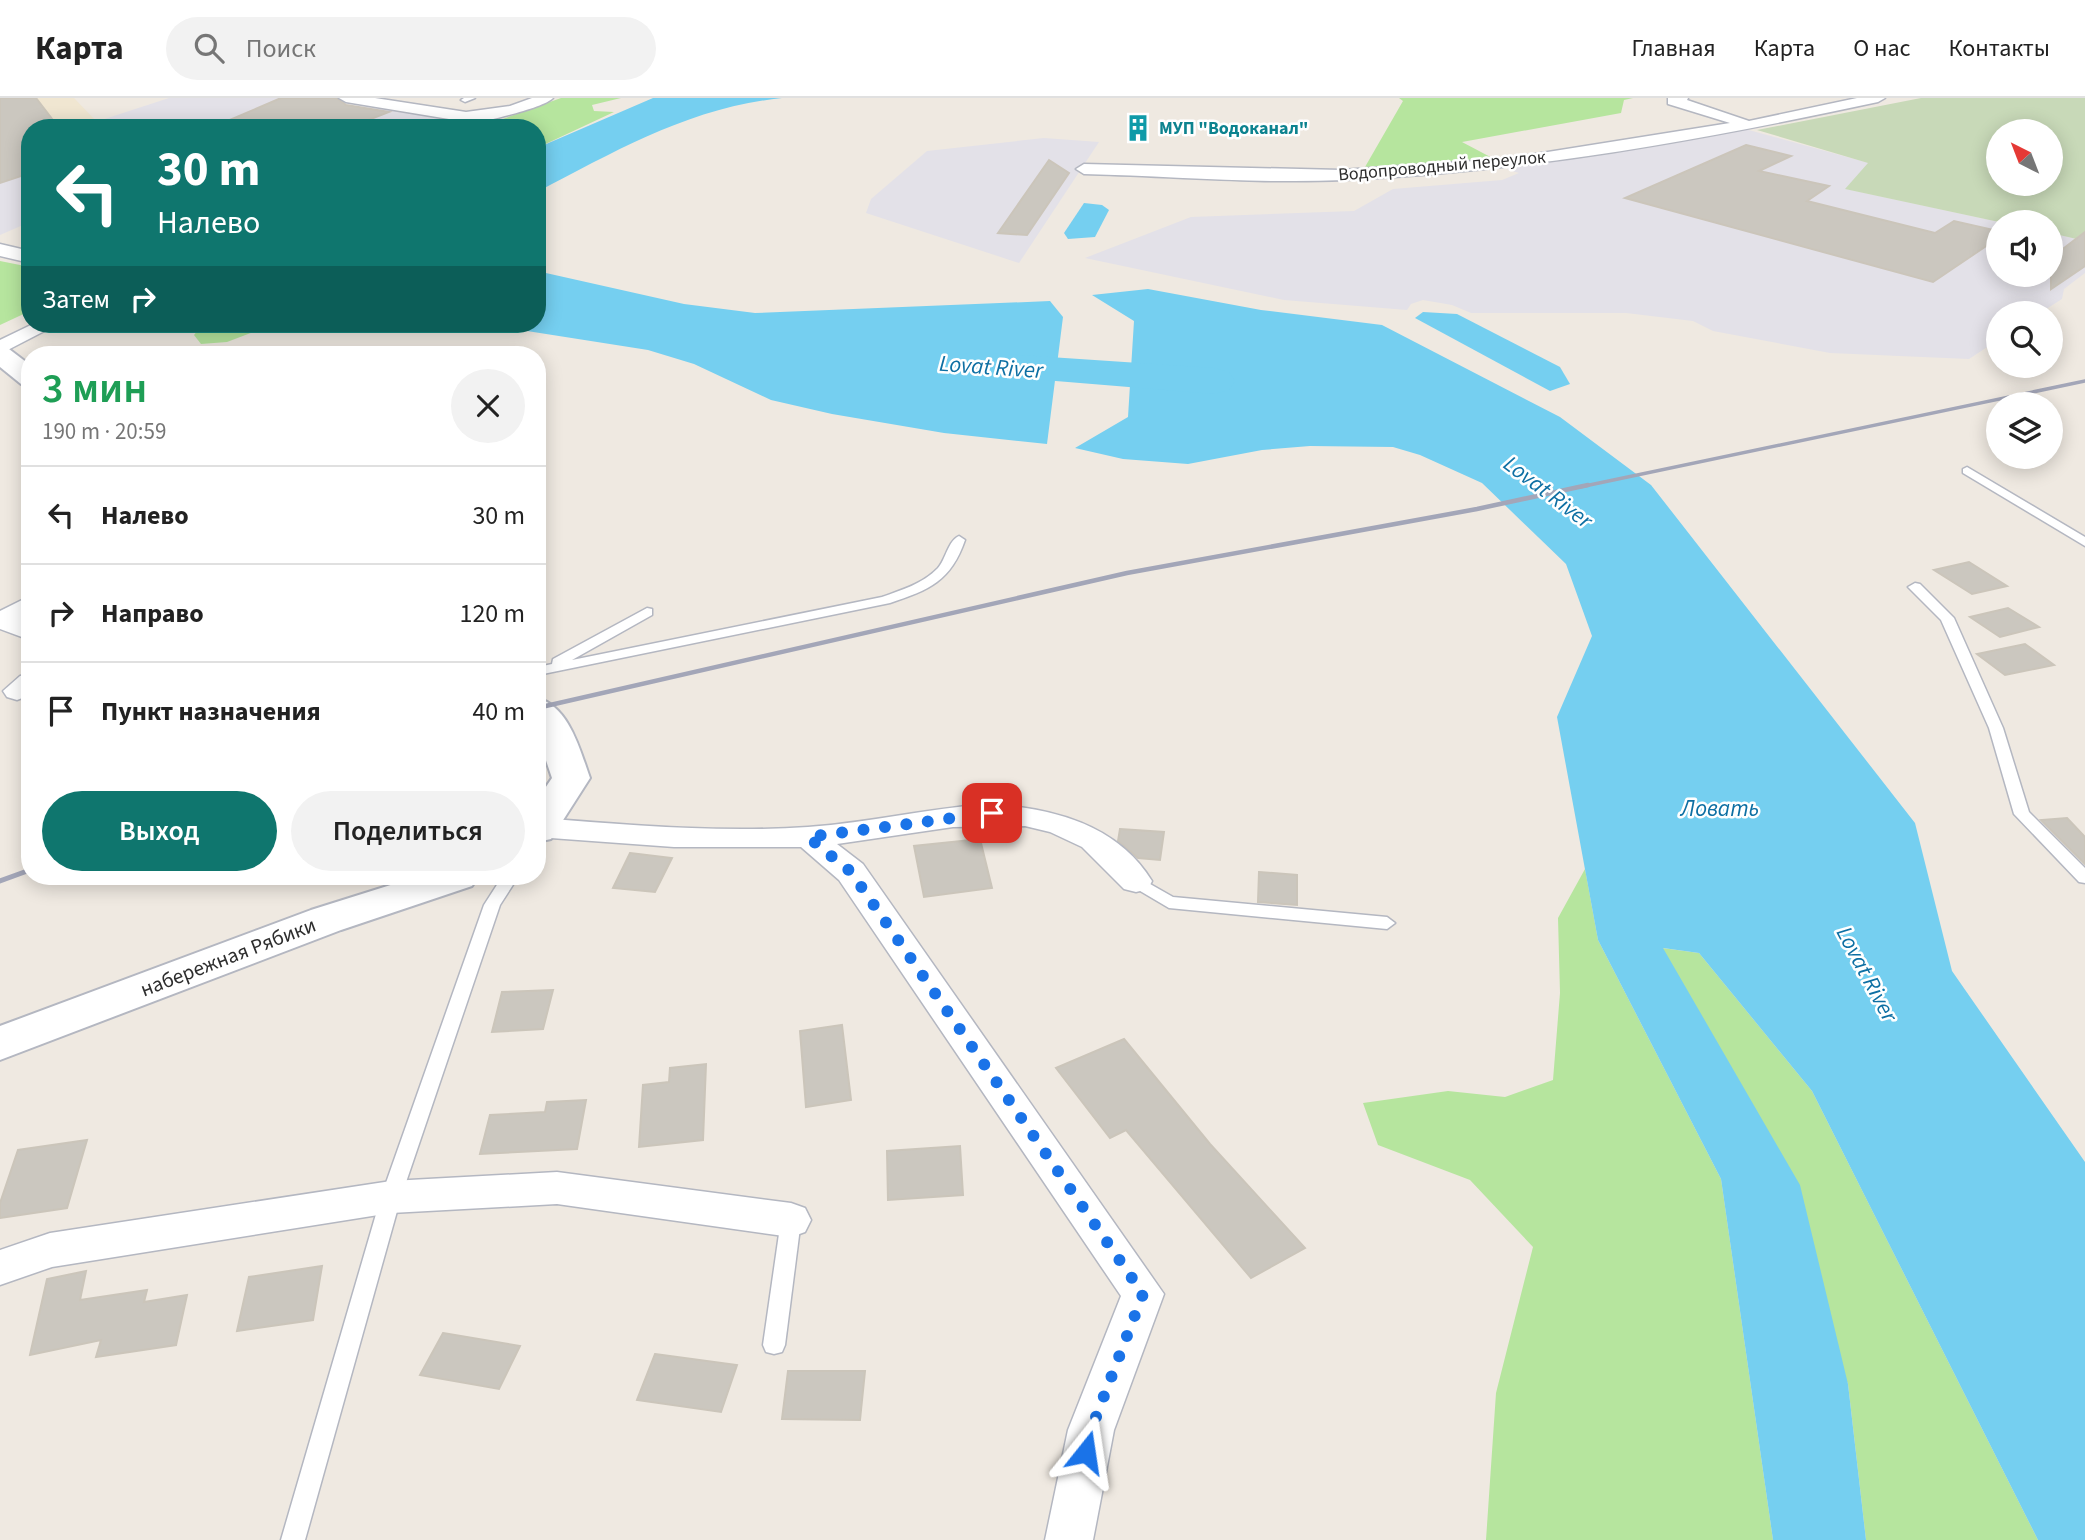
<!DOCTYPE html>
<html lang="ru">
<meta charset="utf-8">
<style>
:root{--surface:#fff;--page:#f2f2f2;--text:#222;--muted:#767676;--line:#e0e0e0;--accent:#0f766e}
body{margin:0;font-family:"Source Sans 3",sans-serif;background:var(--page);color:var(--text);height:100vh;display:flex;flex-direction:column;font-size:26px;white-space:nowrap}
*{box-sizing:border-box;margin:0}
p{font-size:23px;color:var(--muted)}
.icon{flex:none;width:38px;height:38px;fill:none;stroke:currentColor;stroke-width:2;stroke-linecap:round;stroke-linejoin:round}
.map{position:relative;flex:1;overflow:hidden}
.side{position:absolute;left:21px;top:248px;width:525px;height:539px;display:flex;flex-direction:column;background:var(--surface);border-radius:28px;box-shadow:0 4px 18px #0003}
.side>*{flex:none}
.top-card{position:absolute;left:21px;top:21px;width:525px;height:214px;border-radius:28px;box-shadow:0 4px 18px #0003;background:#0f766e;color:#fff;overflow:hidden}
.needle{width:46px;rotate:318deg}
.fabs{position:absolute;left:1986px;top:21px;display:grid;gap:14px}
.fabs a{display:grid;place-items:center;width:77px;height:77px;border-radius:50%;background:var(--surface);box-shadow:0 4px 18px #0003;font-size:35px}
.pin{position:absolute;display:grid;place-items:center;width:60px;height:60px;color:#fff;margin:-30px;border-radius:14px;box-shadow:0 4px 10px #0006}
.me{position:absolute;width:77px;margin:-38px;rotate:15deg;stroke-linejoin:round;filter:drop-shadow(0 0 5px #0008)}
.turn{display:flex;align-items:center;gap:24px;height:147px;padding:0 21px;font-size:32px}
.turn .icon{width:91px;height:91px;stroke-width:2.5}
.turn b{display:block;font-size:49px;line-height:60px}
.then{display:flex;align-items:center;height:66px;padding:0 21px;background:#0003;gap:14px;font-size:26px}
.round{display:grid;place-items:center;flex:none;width:74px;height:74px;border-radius:37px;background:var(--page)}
.summary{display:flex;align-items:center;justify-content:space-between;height:119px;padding:0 21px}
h1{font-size:42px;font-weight:600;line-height:52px;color:#1e9e55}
.primary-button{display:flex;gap:14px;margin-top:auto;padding:14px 21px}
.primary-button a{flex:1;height:80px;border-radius:42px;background:var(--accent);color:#fff;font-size:28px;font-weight:600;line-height:80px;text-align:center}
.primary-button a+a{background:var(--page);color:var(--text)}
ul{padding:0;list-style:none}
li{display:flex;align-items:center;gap:21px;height:98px;padding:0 21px;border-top:2px solid var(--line)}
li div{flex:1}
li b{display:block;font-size:26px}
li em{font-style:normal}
header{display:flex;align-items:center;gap:42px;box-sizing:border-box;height:98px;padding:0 35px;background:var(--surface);border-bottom:2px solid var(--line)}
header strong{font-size:33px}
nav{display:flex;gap:38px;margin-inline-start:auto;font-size:24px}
.search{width:490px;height:63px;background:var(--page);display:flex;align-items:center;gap:18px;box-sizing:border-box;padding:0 24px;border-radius:38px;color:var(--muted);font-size:26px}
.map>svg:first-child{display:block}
</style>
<header>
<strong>Карта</strong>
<div class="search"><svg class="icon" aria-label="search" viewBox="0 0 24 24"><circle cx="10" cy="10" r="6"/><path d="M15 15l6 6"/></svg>Поиск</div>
<nav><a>Главная</a><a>Карта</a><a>О нас</a><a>Контакты</a></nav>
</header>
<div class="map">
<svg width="2085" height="1442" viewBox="0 0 2085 1442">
<rect width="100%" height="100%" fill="#efe9e1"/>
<!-- industrial -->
<g fill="#e3e1e8">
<path d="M169,0H296L443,19L431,30H77Z"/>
<path d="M1745,31L1869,65L1846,91L1999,124L1998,177H2051V135L2085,143V175L2064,191L2062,201L2040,215H1998V242L1969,261L1830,255L1713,233L1693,223L1626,215H1471L1452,207L1423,202L1411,206L1407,212L1284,202L1085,160L1191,119L1354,113L1393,91L1502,82L1519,75L1506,71Z"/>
<path d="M1044,40L1099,44L1019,165L866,115L871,101L927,53Z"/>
<path d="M30,45V124L0,137V54Z"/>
</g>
<!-- education -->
<path fill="#f0e6d1" d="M0,0H74L96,23L77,30H30Z"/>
<!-- green -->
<g fill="#b6e59e">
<path d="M561,0H621L592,7L594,13L614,14L537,50V30H465L500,22Z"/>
<path d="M1399,0H1633L1624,2L1621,15L1462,44L1498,63L1365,69L1403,3Z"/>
<path d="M0,163L30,169V213L0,227Z"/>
<path d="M203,226H274L227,244L201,246L194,237Z"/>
<path d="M1585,771L1598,842L1721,1081L1773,1442H1486L1496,1295L1533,1149L1470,1082L1378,1047L1363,1005L1448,993L1505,999L1553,982L1560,895L1558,820Z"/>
<path d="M1662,850L1699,855L1812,993L2038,1442H1866L1848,1286Z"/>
</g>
<!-- cemetery -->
<path fill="#c8d9b8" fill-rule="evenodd" d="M1921,0H2085V143L2051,135V124H1999L1845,91L1868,65L1757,32ZM1998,33H2051V86H1998Z"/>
<!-- water -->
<g fill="#75cff0">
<path d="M653,0H782C689,10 618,52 537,94V50Z"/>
<path d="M1084,105L1102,107L1109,112L1095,139L1068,141L1064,135Z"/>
<path d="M537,173L684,206L755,215L1050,203L1063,219L1047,346L944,335L832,316L771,302L694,266L648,252L483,226H537Z"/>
<path d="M1148,191L1261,212L1382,227L1560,319L1651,387L1915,725L1952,873L2085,1064V1442H2038L1812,993L1699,855L1663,850L1800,1087L1848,1286L1866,1442H1773L1721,1081L1598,842L1557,619L1592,538L1566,466L1482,385L1420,357L1393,349L1310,348L1262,352L1188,366L1123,361L1075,350L1128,319L1134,223L1092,197Z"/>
<path d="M1423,214L1457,216L1560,269L1570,286L1550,293L1415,220Z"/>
</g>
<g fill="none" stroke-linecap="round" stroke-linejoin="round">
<!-- river -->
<path fill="#75cff0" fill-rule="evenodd" d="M973,254L1214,270L1229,274L1235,283L1229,292L1214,296L959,275L953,266L959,257Z"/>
</g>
<!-- building -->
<g fill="#cbc7bf" stroke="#cbc5ba" stroke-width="2">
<path d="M0,0H36L59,30H30V75L0,85Z"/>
<path d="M281,0H337L346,7L389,14L348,30H211Z"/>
<path d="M1746,47L1791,58L1759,73L1829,88L1807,103L1935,135L1954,123L1998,133V140L1933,184L1625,100Z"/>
<path d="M1049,62L1069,75L1027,137L998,135Z"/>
<path d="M2085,134V168L2051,191V160Z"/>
<path d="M1969,464L2007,488L1972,496L1934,472Z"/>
<path d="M2008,510L2039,529L2000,539L1970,519Z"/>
<path d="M2025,546L2054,567L2005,577L1977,556Z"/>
<path d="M2067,720L2085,739V766L2041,722Z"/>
<path d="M1120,731L1164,734L1160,762L1138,760L1118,743Z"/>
<path d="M980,741L992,790L924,799L914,748Z"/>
<path d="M630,755L672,760L655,794L613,790Z"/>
<path d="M1259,774L1297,777V807L1258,804Z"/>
<path d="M553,892L543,931L492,934L502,894Z"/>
<path d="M842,927L851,1002L806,1009L800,933Z"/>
<path d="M1124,941L1210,1046L1305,1150L1251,1180L1126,1032L1110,1040L1056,970Z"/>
<path d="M706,966L703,1042L639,1049L643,987L669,984L670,970Z"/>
<path d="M586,1002L577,1051L480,1056L490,1017L545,1014L547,1004Z"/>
<path d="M87,1042L67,1110L0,1120V1105L18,1052Z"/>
<path d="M960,1048L963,1097L888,1102L887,1053Z"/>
<path d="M322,1168L313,1222L237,1233L249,1179Z"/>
<path d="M86,1173L80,1202L147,1192L144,1204L187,1197L176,1247L96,1259L101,1242L30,1257L47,1181Z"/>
<path d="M443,1235L520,1248L499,1291L420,1277Z"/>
<path d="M655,1256L737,1267L721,1314L637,1302Z"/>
<path d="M788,1273H865L860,1322L782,1321Z"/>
</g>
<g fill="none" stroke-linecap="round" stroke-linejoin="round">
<defs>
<g id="service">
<path d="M464,0H475L465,4L461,2Z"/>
<path d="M1967,369L2085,439V448L1963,375V371Z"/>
<path d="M959,438L965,442C951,483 929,492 890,505L543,576L537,574L538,569L552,566L553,561L647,510L652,511V517L572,562L882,499C901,492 923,486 938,470C946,461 948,443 959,438Z"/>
<path d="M1915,485L1920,486L1954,520L2003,630L2029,714L2085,770V785L2079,784L2014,716L1989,630L1941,522L1908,489Z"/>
<path d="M1136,778L1173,799L1387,819L1395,825L1387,831L1169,810L1130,787L1128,783Z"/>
<path d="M502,779H518L500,807L401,1099L305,1442H281L381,1099L484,807Z"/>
<path d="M791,1114L798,1116L801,1122L785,1247L782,1254L774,1256L766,1254L763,1247L781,1122L784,1116Z"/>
</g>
<g id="minor">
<path d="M339,0H375L466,14L510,8L532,0H553C542,12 458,30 440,30L441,25L449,21L346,4Z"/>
<path d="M1668,0H1688L1687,2L1749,23L1857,0H1885L1878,4C1702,42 1524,74 1344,82C1259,86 1169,78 1084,76L1076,71L1084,66L1341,72L1504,61L1730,25L1668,6Z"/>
<path d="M0,146L30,153V165L0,158Z"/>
<path d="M33,226H58L0,256V242Z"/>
<path d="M30,498V518L24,522L30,524V542L0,531V513Z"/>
<path d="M30,576V597L17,602L7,599L3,593L20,578Z"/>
<path d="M989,706C1052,710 1117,726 1152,783L1148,791L1136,794L1124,791L1082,749L1050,734L1025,728L953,729L837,746L863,766L1164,1196L1114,1332L1093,1442H1045L1068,1332L1121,1198L839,782L801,749H674L537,739V721L540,720C629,727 719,735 808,729C869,725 928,710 989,706Z"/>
<path d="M557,1074L791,1105L805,1110L811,1122L805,1134L791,1139L557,1106L391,1115L52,1169L0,1187V1152L50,1135L391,1083Z"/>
</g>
<g id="tertiary">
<path d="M0,248L9,251L30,267V288L21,286L0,269Z"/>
<path d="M537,600C569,608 580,652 590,680L551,741L537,744V702L552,680L537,636Z"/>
<path d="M416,779H478L472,788L341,832L0,962V928L311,812Z"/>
</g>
</defs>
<!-- service casing -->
<use href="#service" stroke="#b4b7c1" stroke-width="3"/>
<!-- minor casing -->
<use href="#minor" stroke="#b4b7c1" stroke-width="3"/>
<!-- tertiary casing -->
<use href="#tertiary" stroke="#b4b7c1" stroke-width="4"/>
<!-- service -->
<use href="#service" fill="#fff" fill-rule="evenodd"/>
<!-- minor -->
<use href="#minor" fill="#fff" fill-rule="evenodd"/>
<!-- tertiary -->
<use href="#tertiary" fill="#fff" fill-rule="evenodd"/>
<!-- rail-far2 -->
<path stroke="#a3a6b8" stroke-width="3.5" d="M1580,389L2085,283"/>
<!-- rail-far1 -->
<path stroke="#a3a6b8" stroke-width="4.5" d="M537,610L1127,475L1477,411L1588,387"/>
<!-- rail -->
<path stroke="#a3a6b8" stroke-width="5" d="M0,783L30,772"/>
</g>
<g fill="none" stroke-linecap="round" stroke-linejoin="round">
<!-- route -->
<path stroke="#1a73e8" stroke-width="12" stroke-dasharray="0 21.6" d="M992,715L808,739L851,774L1143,1196L1091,1332L1086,1354"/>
</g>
<!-- icons -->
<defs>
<symbol id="building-bare" viewBox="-9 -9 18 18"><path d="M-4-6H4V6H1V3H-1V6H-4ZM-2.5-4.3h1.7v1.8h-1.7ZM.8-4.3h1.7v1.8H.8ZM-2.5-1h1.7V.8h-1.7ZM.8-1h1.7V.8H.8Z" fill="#0f9aa8" stroke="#fff" stroke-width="2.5" paint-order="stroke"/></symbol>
</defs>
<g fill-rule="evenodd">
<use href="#building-bare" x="1119" y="11" width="38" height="38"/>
</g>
<g text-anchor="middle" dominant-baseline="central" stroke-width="5" stroke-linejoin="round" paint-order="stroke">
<!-- far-culture labels -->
<g font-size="18" font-weight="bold" fill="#0d838f" stroke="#fff" text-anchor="start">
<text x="1159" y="30">МУП "Водоканал"</text>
</g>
<!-- far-street labels -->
<g font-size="18" fill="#2e2e2e" stroke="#fff">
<text transform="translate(1442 68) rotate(-5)">Водопроводный переулок</text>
</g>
<!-- street labels -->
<g font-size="21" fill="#2e2e2e" stroke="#fff">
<text transform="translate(228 859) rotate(-21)">набережная Рябики</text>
</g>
<!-- water labels -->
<g font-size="23" font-style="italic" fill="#0d6fa3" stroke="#fff">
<text transform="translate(991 269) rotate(4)">Lovat River</text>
<text transform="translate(1548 394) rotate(37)">Lovat River</text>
<text x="1720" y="710">Ловать</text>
<text transform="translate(1867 876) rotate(62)">Lovat River</text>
</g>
</g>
</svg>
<div class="fabs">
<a><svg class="needle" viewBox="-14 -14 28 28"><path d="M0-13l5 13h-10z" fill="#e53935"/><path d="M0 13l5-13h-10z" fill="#767676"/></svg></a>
<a><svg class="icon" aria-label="sound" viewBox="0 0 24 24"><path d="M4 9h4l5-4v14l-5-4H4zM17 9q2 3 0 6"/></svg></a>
<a><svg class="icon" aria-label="search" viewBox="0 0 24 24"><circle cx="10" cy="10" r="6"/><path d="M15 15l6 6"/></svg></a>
<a><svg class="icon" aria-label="layers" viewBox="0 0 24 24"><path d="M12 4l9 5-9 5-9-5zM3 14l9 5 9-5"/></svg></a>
</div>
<div class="pin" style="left:992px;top:715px;background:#d93025"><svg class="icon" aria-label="arrive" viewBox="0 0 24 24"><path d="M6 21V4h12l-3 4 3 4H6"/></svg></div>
<svg class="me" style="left:1086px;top:1354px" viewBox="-20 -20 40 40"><path d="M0-17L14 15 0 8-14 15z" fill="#1a73e8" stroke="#fff" stroke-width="4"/></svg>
<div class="top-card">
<div class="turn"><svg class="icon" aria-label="left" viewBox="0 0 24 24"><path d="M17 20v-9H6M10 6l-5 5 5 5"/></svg><div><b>30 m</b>Налево</div></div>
<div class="then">Затем<svg class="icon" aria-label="right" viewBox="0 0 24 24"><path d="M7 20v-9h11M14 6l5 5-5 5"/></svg></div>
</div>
<section class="side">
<div class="summary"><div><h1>3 мин</h1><p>190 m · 20:59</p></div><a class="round"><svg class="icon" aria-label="close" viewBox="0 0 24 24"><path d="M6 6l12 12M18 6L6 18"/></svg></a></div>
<ul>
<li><svg class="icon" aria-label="left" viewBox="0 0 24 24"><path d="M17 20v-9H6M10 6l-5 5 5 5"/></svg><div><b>Налево</b></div><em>30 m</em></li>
<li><svg class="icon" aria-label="right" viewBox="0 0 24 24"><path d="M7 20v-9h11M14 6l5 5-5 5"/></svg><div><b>Направо</b></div><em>120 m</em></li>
<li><svg class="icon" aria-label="arrive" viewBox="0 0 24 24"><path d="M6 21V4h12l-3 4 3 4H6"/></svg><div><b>Пункт назначения</b></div><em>40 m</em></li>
</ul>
<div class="primary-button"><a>Выход</a><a>Поделиться</a></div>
</section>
</div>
